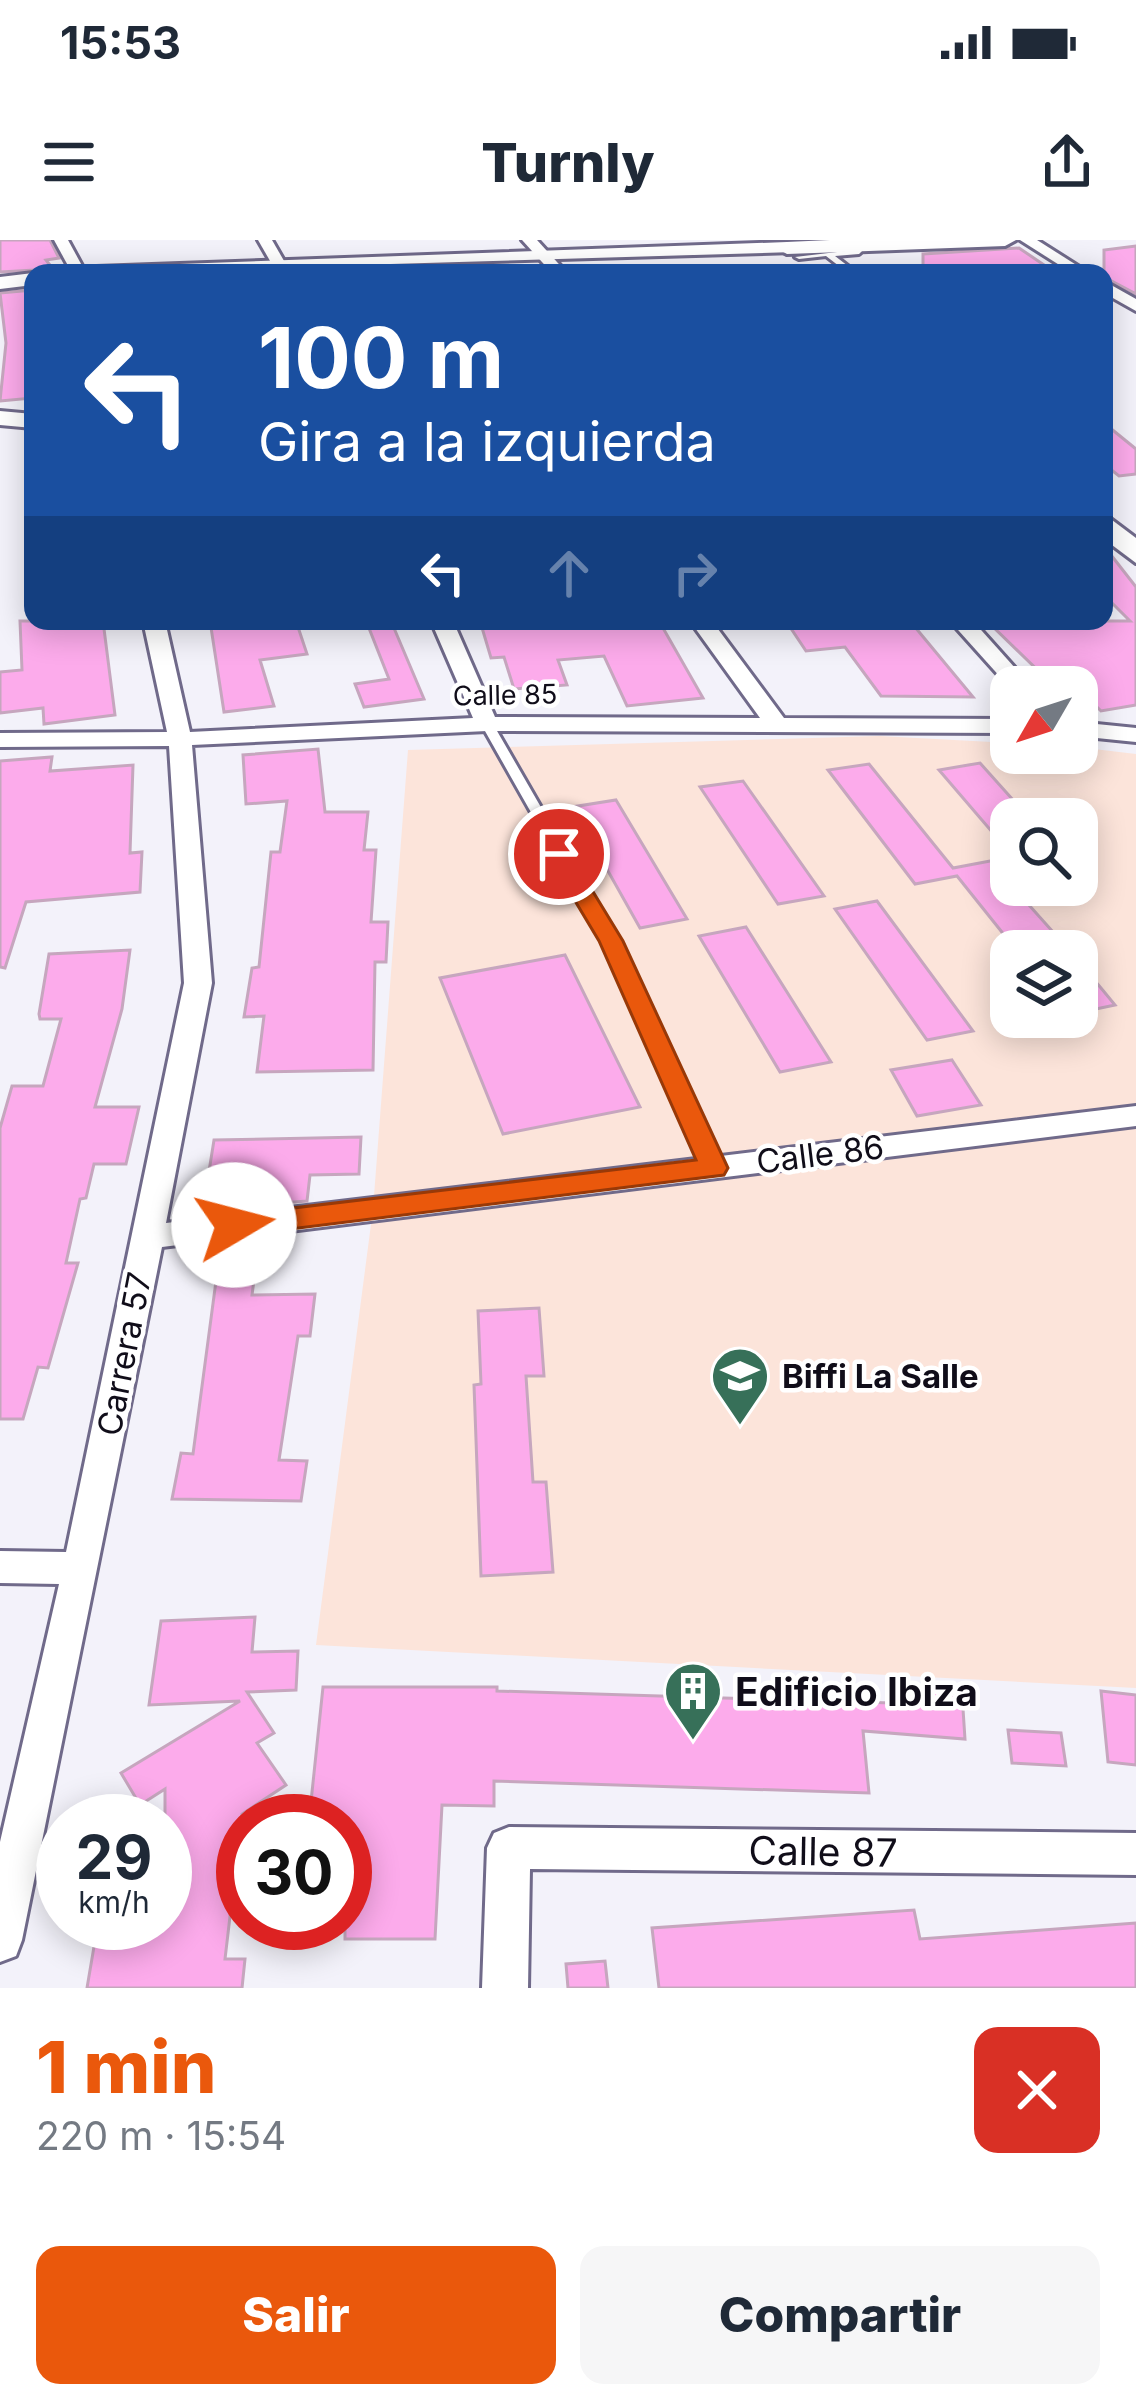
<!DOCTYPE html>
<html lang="es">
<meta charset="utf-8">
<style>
:root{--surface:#fff;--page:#f6f6f7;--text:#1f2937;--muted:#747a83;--accent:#ea580c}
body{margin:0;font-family:Inter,sans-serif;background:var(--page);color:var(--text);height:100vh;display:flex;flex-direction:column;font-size:45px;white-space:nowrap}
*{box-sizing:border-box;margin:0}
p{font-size:39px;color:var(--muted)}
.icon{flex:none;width:66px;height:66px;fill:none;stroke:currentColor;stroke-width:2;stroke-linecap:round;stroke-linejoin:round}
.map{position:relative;height:1748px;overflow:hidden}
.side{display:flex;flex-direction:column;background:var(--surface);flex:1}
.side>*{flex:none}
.hud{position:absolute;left:24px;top:24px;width:1089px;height:366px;border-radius:24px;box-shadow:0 6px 30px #0003;background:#1a4fa0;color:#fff;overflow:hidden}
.needle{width:78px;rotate:231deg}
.controls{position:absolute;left:990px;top:426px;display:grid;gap:24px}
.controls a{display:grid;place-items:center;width:108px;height:108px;border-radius:24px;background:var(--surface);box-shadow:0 6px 30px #0003;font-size:60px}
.speed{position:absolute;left:36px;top:1554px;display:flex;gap:24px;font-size:60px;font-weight:700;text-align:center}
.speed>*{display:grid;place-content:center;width:156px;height:156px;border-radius:50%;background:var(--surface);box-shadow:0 6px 30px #0003;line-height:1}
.speed small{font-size:30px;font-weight:400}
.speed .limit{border:18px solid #d22;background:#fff;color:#111}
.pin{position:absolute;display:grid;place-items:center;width:102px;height:102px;color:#fff;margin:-51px;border:6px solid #fff;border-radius:50%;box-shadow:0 3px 12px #0007}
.me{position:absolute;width:132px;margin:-66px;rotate:82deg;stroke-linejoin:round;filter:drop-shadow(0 0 9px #0008)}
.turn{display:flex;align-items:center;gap:42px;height:252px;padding:0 36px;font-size:54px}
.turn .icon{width:156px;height:156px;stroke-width:2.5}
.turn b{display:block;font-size:84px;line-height:102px}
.lanes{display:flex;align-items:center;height:114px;padding:0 36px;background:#0003;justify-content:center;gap:60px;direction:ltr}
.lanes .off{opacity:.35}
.round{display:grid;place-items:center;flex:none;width:126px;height:126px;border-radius:24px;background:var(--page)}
.summary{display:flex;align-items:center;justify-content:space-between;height:204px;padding:0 36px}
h1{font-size:72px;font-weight:800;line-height:90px;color:var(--accent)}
.action{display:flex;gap:24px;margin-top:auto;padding:24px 36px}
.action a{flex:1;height:138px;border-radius:24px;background:var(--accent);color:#fff;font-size:48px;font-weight:800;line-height:138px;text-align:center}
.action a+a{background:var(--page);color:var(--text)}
.status{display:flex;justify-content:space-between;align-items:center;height:84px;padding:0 60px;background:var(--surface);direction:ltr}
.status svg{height:33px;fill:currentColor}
header{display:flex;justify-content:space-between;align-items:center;height:156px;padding:0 36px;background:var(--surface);font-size:54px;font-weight:800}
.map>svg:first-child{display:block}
</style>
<div class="status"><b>15:53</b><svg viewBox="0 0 49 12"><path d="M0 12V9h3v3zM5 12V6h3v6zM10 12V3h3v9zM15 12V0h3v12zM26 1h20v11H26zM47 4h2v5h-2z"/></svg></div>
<header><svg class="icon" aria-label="menu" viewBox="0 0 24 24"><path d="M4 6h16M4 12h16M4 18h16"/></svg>Turnly<svg class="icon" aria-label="share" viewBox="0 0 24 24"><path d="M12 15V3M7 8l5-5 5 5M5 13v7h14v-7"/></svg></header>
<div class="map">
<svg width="1136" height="1748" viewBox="0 0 1136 1748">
<rect width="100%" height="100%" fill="#f3f2fa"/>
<!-- education -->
<path fill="#fce4da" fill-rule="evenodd" d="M879,496L1011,503V513H1077V507L1136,514V1448L316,1405L373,969L408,510ZM1011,579H1077V645H1011ZM1011,711H1077V777H1011Z"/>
<!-- building -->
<g fill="#fcabeb" stroke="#c6a6be" stroke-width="3">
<path d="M0,0H50L59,18L46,20L53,29L0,32Z"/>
<path d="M1136,6V54L1104,37V10Z"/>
<path d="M1019,8L1050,29L1048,33H923V14Z"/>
<path d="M33,50V158L0,161L6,103L0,53Z"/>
<path d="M1104,183L1136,209V234L1119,236L1104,224Z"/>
<path d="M1104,306L1136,347V465L1101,471L1095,465L1077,468V447H1055L987,381H1130L1104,355Z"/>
<path d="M20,381H103L115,475L44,484L43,468L0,473V432L22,430Z"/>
<path d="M210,381H296L307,414L260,420L274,466L224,472Z"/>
<path d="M391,381L424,459L364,467L355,444L389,439L367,383Z"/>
<path d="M480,381H659L703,458L627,466L604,416L558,420L567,445L514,449L504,417L491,418Z"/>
<path d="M786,381H910L973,457L881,456L845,407L806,411Z"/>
<path d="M318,509L325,572H368L364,610H376L371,682H388L386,722H375L373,830L257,832L264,776L244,777L252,728L259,727L271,612H280L287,561L246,564L243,515Z"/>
<path d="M52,517L50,531L133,525L130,613L142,612L140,652L26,662L5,728L0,727V521Z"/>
<path d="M980,523L1030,579H1011V614L939,530Z"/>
<path d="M869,524L953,628L1011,617V645L1070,711H1017L957,636L915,644L828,530Z"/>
<path d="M743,541L824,656L778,664L700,547Z"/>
<path d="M616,560L687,679L640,688L572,567Z"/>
<path d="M877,661L973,791L927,800L835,669Z"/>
<path d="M746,687L831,822L780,832L699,696Z"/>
<path d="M130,710L122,769L95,867H139L126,924H94L86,958L80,959L66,1023H78L48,1128L38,1127L23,1179H0V888L12,846H43L61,779H40L39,774L49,714Z"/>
<path d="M565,715L640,867L503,894L440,738Z"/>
<path d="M1077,720L1101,748L1115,765L1077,773Z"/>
<path d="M952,820L981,865L917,876L891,830Z"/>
<path d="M361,897L359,934L310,935L307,961L203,969L214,900Z"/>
<path d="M254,1040L252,1055L315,1054L310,1096H298L279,1220L307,1221L301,1261L172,1259L181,1213L193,1214L216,1041Z"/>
<path d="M539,1068L544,1136H526L533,1242H546L553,1332L481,1336L474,1145L481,1144L478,1071Z"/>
<path d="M255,1377L252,1412L298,1411L296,1450L247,1452L274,1493L257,1503L286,1545L242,1574L225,1719H245L242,1748H87L98,1683H165V1549L140,1565L121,1533L240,1461L149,1465L161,1381Z"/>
<path d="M323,1447H497V1451L891,1463L890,1448L962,1454L965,1499L863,1491L869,1553L494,1541V1566L442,1565L435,1699H345V1581H309Z"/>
<path d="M1101,1451L1136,1455V1525L1108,1522Z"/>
<path d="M1008,1490L1061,1493L1066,1526L1012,1523Z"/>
<path d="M914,1670L920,1699L1136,1683V1748H659L652,1688Z"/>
<path d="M605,1721L608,1748H568L566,1724Z"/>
</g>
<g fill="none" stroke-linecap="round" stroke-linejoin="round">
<defs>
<g id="service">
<path d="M861,3L868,5L859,14L835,16L857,33H848L826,16L799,19L795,17L854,10Z"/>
<path d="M1077,28L1080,32L1052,33Z"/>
<path d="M487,481L493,484L618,701L722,928L719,932L714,933L706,928L604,701L481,484Z"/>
</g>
<g id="minor">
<path d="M54,0H68L86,33H72Z"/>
<path d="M258,0H272L291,33H277Z"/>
<path d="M522,0H537L567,33H552Z"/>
<path d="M1020,0H1037L1089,33H1072Z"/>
<path d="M1104,41L1136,59V71L1104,53Z"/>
<path d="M143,381H165L190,492L473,478L431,381H453L495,477L760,478L690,381H712L784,478L1011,479V493L487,491L192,505L212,743L166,983L1136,866V886L162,1007L22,1700L16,1716L0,1722V1602L59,1344L0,1343V1311L66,1312L184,743L169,506L0,507V493L167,492Z"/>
<path d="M950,381H973L1032,447L1011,449Z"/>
<path d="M1077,482L1136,488V502L1077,496Z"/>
<path d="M509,1587L1136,1593V1635L530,1629L528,1748H482L487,1608L494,1593Z"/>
</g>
<g id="tertiary">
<path d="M787,2L794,4V12L86,33L96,27Z"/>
<path d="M33,33V45L0,49V37Z"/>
<path d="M0,171L33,174V188L0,185Z"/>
</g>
<g id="secondary">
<path d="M830,0H1016L1005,6L787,14L776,8L787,2Z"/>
<path d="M1104,274L1136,298V323L1104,299Z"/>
</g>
</defs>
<!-- service casing -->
<use href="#service" stroke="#706a8a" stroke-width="6"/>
<!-- minor casing -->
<use href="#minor" stroke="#706a8a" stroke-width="6"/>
<!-- tertiary casing -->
<use href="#tertiary" stroke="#706a8a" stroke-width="6"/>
<!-- secondary casing -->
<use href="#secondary" stroke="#706a8a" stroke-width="6"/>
<!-- service -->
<use href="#service" fill="#fff" fill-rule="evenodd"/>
<!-- minor -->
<use href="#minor" fill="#fff" fill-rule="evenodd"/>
<!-- tertiary -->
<use href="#tertiary" fill="#fff" fill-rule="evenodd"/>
<!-- secondary -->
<use href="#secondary" fill="#fff" fill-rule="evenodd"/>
</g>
<!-- route -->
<path fill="#ea580c" stroke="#983908" stroke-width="3" d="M551,609H567L623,701L728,928L724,935L234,996L224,993L220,985L234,975L696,920L599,701L547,614Z"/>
<!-- icons -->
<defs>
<symbol id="school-pin" viewBox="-11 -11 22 30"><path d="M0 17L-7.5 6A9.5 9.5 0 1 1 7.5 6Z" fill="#377059" stroke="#fff"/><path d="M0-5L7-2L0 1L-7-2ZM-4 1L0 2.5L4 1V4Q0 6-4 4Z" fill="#fff"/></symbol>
<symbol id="building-pin" viewBox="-11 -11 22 30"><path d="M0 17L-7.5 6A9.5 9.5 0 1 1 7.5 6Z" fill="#377059" stroke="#fff"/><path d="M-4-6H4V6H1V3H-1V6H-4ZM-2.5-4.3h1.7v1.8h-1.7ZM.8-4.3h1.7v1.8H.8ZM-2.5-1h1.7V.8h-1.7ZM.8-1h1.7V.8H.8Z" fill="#fff"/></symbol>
</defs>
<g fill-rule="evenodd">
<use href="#school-pin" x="707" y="1103" width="66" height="90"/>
<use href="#building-pin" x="660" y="1418" width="66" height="90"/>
</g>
<g text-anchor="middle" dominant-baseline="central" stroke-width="9" stroke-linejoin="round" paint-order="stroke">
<!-- far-street labels -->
<g font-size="27" fill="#100d19" stroke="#fff">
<text transform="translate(505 455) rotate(-1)">Calle 85</text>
</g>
<!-- street labels -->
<g font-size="33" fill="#100d19" stroke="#fff">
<text transform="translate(820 914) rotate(-7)">Calle 86</text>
<text transform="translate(124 1114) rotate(-79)">Carrera 57</text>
</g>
<!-- poi labels -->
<g font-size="33" font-weight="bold" fill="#100d19" stroke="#fff" text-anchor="start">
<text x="782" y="1136">Biffi La Salle</text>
</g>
<!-- near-poi labels -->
<g font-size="39" font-weight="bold" fill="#100d19" stroke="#fff" text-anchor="start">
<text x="735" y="1451">Edificio Ibiza</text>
</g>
<!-- near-street labels -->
<g font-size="39" fill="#100d19" stroke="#fff">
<text transform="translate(823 1611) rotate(1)">Calle 87</text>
</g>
</g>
</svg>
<div class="controls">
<a><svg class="needle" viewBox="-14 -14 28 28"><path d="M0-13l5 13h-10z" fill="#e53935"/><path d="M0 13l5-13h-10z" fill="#747a83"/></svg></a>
<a><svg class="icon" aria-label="search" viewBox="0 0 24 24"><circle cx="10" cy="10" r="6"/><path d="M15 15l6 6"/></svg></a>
<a><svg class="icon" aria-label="layers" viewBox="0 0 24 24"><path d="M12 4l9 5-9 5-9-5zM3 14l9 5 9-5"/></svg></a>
</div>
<div class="speed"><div>29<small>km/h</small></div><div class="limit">30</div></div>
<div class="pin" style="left:559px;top:614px;background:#d93025"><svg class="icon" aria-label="arrive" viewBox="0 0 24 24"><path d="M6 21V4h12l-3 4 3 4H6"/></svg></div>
<svg class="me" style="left:234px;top:985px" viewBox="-20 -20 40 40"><circle r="19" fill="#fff"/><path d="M0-13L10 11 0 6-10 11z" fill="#ea580c"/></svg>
<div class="hud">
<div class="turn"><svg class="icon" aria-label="left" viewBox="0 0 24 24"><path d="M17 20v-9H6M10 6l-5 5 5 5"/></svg><div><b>100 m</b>Gira a la izquierda</div></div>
<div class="lanes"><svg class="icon" aria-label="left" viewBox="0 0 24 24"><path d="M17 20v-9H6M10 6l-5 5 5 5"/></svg><svg class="icon off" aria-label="ahead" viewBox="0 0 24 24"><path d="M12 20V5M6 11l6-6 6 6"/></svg><svg class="icon off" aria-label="right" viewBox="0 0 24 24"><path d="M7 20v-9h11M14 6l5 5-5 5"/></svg></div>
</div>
</div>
<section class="side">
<div class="summary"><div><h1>1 min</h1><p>220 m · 15:54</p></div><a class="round" style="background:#d93025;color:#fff"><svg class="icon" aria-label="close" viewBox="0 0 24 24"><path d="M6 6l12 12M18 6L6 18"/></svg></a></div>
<div class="action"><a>Salir</a><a>Compartir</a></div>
</section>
